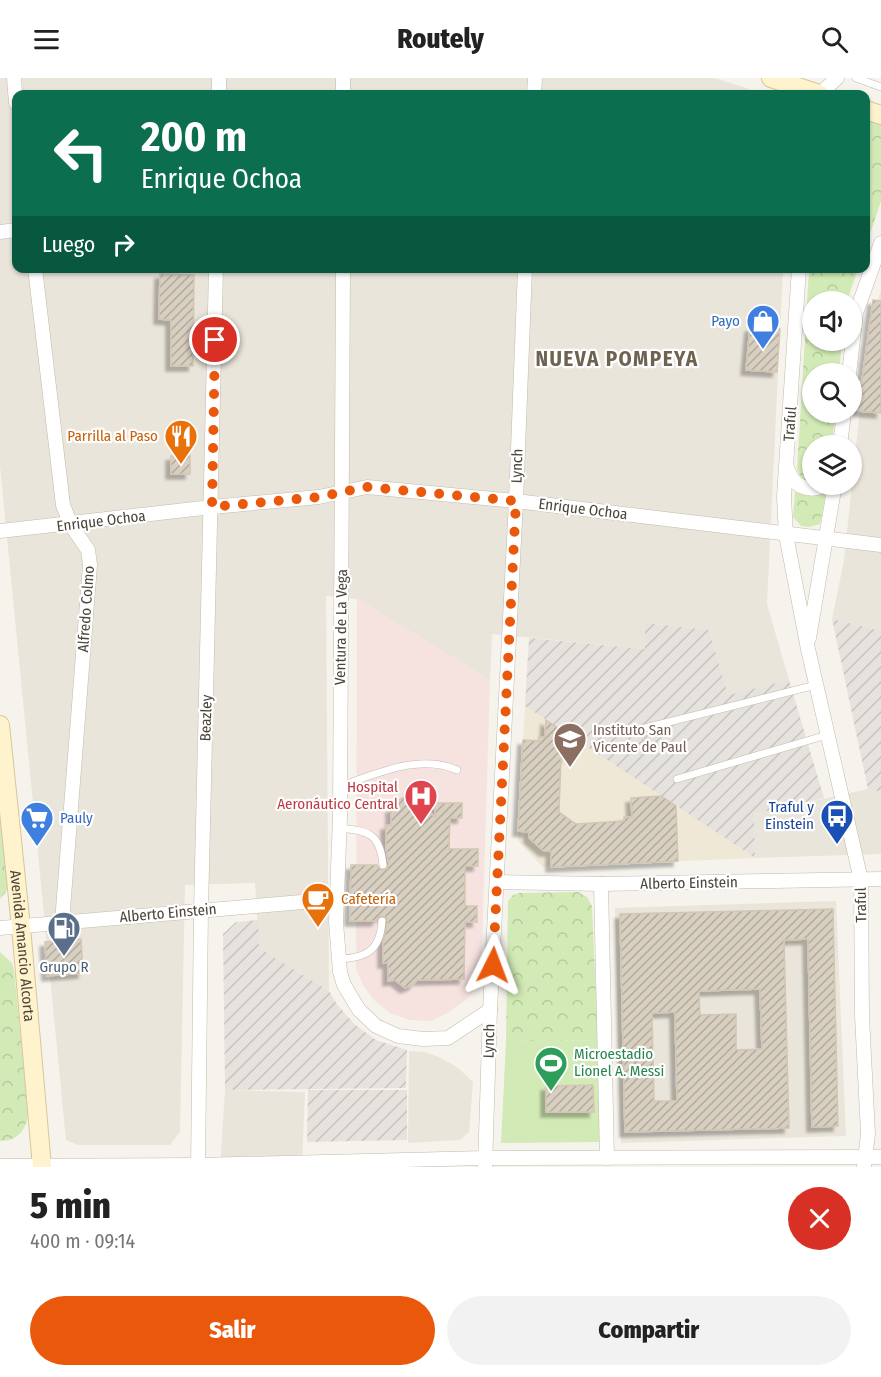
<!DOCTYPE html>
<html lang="es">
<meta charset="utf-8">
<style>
:root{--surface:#fff;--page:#f2f2f2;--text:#222;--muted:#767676;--accent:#ea580c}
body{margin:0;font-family:"Fira Sans Condensed",sans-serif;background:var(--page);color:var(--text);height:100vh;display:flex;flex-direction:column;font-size:22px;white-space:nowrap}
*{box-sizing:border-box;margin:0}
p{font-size:20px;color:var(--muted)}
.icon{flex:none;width:33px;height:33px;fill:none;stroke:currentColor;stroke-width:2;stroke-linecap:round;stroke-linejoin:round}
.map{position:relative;height:1089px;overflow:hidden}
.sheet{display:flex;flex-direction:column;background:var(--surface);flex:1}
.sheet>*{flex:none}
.top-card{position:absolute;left:12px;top:12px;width:858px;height:183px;border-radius:12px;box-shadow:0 2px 4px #0004;background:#0b6e4f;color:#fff;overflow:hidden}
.fabs{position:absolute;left:802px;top:213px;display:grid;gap:12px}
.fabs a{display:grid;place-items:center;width:60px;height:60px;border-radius:50%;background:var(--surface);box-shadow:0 2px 4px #0004;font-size:30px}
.pin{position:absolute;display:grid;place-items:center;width:51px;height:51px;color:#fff;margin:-26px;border:3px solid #fff;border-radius:50%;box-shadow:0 2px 6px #0007}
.me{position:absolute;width:66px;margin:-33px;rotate:3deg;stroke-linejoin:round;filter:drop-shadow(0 0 4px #0008)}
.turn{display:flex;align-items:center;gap:21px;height:126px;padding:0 30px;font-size:27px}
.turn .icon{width:78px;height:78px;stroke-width:2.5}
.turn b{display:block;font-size:42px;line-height:51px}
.then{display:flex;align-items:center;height:57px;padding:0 30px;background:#0003;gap:12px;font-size:22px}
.round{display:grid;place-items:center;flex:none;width:63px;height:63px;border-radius:32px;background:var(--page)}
.overview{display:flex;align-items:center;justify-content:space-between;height:102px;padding:0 30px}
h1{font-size:36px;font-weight:800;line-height:45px}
.button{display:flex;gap:12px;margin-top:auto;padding:12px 30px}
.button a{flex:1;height:69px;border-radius:36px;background:var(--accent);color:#fff;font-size:24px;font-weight:800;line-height:69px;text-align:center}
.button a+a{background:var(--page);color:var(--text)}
header{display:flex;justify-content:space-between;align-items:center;height:78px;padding:0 30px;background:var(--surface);font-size:27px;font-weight:800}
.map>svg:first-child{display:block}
</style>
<header><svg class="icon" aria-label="menu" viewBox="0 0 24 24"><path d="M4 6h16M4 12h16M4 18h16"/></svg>Routely<svg class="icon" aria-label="search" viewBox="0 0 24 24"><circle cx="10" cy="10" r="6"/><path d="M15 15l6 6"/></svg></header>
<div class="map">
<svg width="881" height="1089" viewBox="0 0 881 1089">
<defs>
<pattern id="industrial-furrows" width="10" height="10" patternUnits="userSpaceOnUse" patternTransform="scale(1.5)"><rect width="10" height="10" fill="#e6e2dd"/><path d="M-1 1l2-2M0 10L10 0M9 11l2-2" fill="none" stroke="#c7c3be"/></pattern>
<pattern id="park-crowns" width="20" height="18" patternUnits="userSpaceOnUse" patternTransform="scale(1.5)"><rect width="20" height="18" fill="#d2eab5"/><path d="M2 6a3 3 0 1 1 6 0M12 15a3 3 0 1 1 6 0" fill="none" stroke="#b6ca9c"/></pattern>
<pattern id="building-hatch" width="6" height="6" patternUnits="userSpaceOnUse" patternTransform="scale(1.5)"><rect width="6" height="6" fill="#d8cfc1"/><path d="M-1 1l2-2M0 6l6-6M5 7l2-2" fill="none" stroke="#b1aa9e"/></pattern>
<filter id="shadow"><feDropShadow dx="-5" dy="5" stdDeviation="1.5" flood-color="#0004"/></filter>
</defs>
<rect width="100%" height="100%" fill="#f6f3ec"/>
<!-- residential -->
<g fill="#eae5da">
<path d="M0,0H715L764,16H16V190L783,191L767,526L789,602L728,617L709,552L646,545L645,571L492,556L490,602L357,521L326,518L329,913L259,870L255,805L185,807L180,1054L170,1067H78L66,1062L0,388Z"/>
<path d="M881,213V553L832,541L844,482L869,247Z"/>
<path d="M868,711L881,714V776L755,780L754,736Z"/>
<path d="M836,823L846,1058L621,1065L615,830Z"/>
<path d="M409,973L425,974L441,980L457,989L473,1004L469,1054L460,1062L408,1065Z"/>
<path d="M225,1012L305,1014L302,1089H220Z"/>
</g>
<!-- industrial -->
<g fill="url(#industrial-furrows)">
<path d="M832,541L881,553V714L868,711Z"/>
<path d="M645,545L709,552L728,617L789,602L824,720L754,736L755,780L525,628L529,560L645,571Z"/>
<path d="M258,842L259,870L329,913L336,925L354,946L376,962L407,972L406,1010L225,1012L223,856L236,844Z"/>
<path d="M308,1012H407V1062L307,1064Z"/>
</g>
<!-- education -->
<path fill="#efe8d6" d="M525,628L755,780L543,789L518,763Z"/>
<!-- medical -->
<path fill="#f6e3e0" d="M357,521L490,602L481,903L466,922L447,935L431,943L409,942L390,935L374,922L363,907L356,891Z"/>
<!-- park -->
<g fill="url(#park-crowns)">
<path d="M866,42L881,47V123L866,168Z"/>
<path d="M809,191H858L847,223L813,224V262L842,263L839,295L813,296V334L835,335L832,367L813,368L812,406L802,401L797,392Z"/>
<path d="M795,414L808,418L826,415L820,446L809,449L801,448L793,439Z"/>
<path d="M0,715L9,806L6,814L0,821Z"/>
<path d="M578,814L587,819L592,828L598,962L506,964L508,823L513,817L519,815Z"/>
<path d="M0,874L12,885L14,893L28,1032C28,1050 19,1063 0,1063Z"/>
</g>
<!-- garden -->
<path fill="#d2eab5" d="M598,962L600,1064L501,1065L506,964Z"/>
<!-- building -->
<g fill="url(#building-hatch)" stroke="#d3c7b4" stroke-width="1.5" fill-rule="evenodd" filter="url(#shadow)">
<path d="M160,196L194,197L193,288H171V242L159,241Z"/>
<path d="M873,222L881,223V335L858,333L860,303H862Z"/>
<path d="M750,249L780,251L777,294L746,292Z"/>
<path d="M190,377V396H171V378Z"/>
<path d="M546,642L567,656L566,680H561L559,734L576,746L624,743V739H632L631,720L661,718L676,728L678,783L551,789V773H544L529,760V754L518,753L523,662L539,663V659H545Z"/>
<path d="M407,717L411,718L435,739V725H462V740H450L449,771H478V788H465V828H477V844H465L464,901L417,902L413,907L405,910L395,902L388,903V885H383V864L388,844L386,839L379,838L376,843H350L351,787H377L381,792L387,791L389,786L386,770V747H391V730H396L399,722Z"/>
<path d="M833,831L838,1048L812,1049L808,861L784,862L789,1050L625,1054L620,836ZM760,911L762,971L736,972V936L700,937L699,913ZM675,934L677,1023H654L652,935Z"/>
<path d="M81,861L83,895L47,898L45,864Z"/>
<path d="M593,1007L594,1034H546V1008Z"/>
</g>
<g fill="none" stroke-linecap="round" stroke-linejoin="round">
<defs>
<g id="lane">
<path d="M856,0L881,9"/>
<path d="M625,655L816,607"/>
<path d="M677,701L827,657"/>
<path d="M341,708C376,696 420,675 457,692"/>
<path d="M339,750C369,753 380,755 383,787"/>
<path d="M339,881C366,880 380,873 382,843"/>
</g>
<g id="street">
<path d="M14,0L16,25"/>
<path d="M343,0V16"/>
<path d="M219,16V0"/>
<path d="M534,16L535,0"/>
<path d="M820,16L837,0"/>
<path d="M0,154L16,152"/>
<path d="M35,190L63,427L71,447L88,472L90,487L62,844"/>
<path d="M343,190L340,738L336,844L340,894L344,907L359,932L376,948L398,958L423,961L448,960L490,932"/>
<path d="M799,190L784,419L786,457L808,571L861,802L862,938L868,1056L864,1089"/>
<path d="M849,296L856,235L881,165"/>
<path d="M840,368L844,334"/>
<path d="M787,389C792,409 810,416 827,406"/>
<path d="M0,453L212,429L319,419L367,409L516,423L881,467"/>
<path d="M809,560L835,406"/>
<path d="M498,804L601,806L881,801"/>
<path d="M601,806L607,1080"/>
<path d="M0,850L337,821"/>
<path d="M0,1088L198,1087L485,1080L881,1079"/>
<path d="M198,1089L201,832L216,190"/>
<path d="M485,1089L490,932L516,423L525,190"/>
</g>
<g id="secondary">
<path d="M771,0L819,16"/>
<path d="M866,32L881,37"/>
<path id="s1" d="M0,647L21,849L42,1089"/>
</g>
</defs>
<!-- lane casing -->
<use href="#lane" stroke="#c2bbae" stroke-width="8"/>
<!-- street casing -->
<use href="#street" stroke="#c2bbae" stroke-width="15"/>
<!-- secondary casing -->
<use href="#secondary" stroke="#d6c79b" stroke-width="20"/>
<!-- lane -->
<use href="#lane" stroke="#fff" stroke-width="7"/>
<!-- street -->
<use href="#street" stroke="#fff" stroke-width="14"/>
<!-- secondary -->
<use href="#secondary" stroke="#fff3cd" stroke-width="18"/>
</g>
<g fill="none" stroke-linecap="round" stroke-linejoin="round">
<!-- route -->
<path stroke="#ea580c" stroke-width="10" stroke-dasharray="0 18" d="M215,262L212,429L319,419L367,409L516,423L493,887"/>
</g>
<!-- icons -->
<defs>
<symbol id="shop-pin" viewBox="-11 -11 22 30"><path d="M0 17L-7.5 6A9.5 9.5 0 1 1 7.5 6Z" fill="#3f7fe0" stroke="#fff"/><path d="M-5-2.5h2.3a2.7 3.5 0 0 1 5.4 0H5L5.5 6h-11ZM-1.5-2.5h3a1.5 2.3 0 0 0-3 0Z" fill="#fff"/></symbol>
<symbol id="restaurant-pin" viewBox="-11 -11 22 30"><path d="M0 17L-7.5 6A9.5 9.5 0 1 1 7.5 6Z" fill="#e8710a" stroke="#fff"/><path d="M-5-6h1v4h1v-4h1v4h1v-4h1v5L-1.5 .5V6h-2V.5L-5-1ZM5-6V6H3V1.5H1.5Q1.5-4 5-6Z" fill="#fff"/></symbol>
<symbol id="school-pin" viewBox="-11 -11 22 30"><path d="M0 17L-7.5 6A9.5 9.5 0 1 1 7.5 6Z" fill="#8d6e63" stroke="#fff"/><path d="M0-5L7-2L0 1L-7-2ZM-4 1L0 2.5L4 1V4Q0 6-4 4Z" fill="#fff"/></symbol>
<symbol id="hospital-pin" viewBox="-11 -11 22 30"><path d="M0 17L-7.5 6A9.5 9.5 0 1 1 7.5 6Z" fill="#e0444e" stroke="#fff"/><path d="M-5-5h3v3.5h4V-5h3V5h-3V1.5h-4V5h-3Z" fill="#fff"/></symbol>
<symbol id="bus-pin" viewBox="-11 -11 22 30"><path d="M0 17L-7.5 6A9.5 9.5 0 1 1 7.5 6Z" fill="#1a4fb4" stroke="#fff"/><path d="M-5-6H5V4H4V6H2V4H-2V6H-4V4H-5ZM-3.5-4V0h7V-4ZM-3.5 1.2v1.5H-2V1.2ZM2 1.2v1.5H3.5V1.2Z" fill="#fff"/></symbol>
<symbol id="supermarket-pin" viewBox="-11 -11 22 30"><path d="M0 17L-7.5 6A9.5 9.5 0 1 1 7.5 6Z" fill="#3f7fe0" stroke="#fff"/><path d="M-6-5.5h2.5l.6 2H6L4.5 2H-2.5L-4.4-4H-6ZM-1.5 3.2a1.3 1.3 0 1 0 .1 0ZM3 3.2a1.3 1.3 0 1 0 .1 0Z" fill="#fff"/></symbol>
<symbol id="cafe-pin" viewBox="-11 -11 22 30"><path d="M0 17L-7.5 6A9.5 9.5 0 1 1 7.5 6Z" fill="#e8710a" stroke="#fff"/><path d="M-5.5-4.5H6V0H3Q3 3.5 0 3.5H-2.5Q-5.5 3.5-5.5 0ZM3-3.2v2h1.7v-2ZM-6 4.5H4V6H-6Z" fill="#fff"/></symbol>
<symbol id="fuel-pin" viewBox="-11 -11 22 30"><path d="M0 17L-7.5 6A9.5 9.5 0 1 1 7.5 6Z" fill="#5c6f8a" stroke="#fff"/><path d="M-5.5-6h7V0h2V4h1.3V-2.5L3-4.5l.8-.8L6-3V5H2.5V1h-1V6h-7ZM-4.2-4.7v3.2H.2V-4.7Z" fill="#fff"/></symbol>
<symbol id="stadium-pin" viewBox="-11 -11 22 30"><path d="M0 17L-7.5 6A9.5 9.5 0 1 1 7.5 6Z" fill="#2e9e5b" stroke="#fff"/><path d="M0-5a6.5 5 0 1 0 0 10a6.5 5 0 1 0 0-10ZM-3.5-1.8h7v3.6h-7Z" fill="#fff"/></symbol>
</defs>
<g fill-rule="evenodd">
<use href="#shop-pin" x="744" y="224" width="38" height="52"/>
<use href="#restaurant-pin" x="162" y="339" width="38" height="52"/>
<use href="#school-pin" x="551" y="642" width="38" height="52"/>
<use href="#hospital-pin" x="402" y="699" width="38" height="52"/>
<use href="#bus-pin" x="818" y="719" width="38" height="52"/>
<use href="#supermarket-pin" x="18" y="721" width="38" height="52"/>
<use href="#cafe-pin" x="299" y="802" width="38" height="52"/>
<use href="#fuel-pin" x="45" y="831" width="38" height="52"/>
<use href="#stadium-pin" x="532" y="966" width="38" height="52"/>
</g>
<g text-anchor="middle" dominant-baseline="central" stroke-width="4.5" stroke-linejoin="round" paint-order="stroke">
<!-- shop labels -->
<g font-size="15" fill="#366cbe" stroke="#fff" text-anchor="end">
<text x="740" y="243">Payo</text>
<text x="60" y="740" text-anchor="start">Pauly</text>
</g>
<!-- street labels -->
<g font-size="15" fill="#4b4439" stroke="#fff">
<text transform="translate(790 346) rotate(-86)">Traful</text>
<text transform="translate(517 388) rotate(-88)">Lynch</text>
<text transform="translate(583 431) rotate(7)">Enrique Ochoa</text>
<text transform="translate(101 443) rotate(-7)">Enrique Ochoa</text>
<text transform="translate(86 531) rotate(-86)">Alfredo Colmo</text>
<text transform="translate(341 549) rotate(-89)">Ventura de La Vega</text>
<text transform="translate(206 640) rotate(-88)">Beazley</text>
<text transform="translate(689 805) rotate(-1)">Alberto Einstein</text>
<text transform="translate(861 827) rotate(-91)">Traful</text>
<text transform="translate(168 835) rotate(-5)">Alberto Einstein</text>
<text stroke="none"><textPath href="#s1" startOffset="222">Avenida Amancio Alcorta</textPath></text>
<text transform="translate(489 963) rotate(-88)">Lynch</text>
</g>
<!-- food labels -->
<g font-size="15" fill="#c56008" stroke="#fff" text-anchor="end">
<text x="158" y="358">Parrilla al Paso</text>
<text x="341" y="821" text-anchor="start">Cafetería</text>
</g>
<!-- education labels -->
<g font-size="15" fill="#785e54" stroke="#fff" text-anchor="start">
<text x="593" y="652">Instituto San<tspan x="593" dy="17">Vicente de Paul</tspan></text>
</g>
<!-- health labels -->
<g font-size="15" fill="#be3a42" stroke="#fff" text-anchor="end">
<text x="398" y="709">Hospital<tspan x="398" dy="17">Aeronáutico Central</tspan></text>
</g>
<!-- transit labels -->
<g font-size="15" fill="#164399" stroke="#fff" text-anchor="end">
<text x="814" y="729">Traful y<tspan x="814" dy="17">Einstein</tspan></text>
</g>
<!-- service labels -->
<g font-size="15" fill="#4e5e75" stroke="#fff">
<text x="64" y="889">Grupo R</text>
</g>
<!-- leisure labels -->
<g font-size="15" fill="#27864d" stroke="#fff" text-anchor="start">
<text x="574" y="976">Microestadio<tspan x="574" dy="17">Lionel A. Messi</tspan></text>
</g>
<!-- district labels -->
<g font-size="21" font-weight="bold" letter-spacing="1.5" fill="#6e6250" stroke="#fff">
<text x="617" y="281">NUEVA POMPEYA</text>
</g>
</g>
</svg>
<div class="fabs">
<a><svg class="icon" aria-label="sound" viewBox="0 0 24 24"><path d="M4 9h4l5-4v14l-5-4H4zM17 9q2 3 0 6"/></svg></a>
<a><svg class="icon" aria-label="search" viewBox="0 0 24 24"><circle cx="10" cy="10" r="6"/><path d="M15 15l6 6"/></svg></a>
<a><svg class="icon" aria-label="layers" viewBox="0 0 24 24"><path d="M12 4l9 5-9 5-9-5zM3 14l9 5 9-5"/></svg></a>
</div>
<div class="pin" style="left:215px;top:262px;background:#d93025"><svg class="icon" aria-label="arrive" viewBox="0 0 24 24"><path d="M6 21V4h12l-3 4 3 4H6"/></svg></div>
<svg class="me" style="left:493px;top:887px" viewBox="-20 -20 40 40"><path d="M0-17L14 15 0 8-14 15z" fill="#ea580c" stroke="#fff" stroke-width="4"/></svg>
<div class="top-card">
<div class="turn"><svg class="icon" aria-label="left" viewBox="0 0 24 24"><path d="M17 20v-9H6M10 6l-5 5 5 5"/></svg><div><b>200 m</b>Enrique Ochoa</div></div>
<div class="then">Luego<svg class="icon" aria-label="right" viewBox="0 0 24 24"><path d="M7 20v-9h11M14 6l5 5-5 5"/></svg></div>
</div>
</div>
<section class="sheet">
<div class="overview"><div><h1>5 min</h1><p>400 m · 09:14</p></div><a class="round" style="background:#d93025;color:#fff"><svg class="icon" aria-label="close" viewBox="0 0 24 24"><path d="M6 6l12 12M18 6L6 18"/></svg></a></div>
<div class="button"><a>Salir</a><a>Compartir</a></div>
</section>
